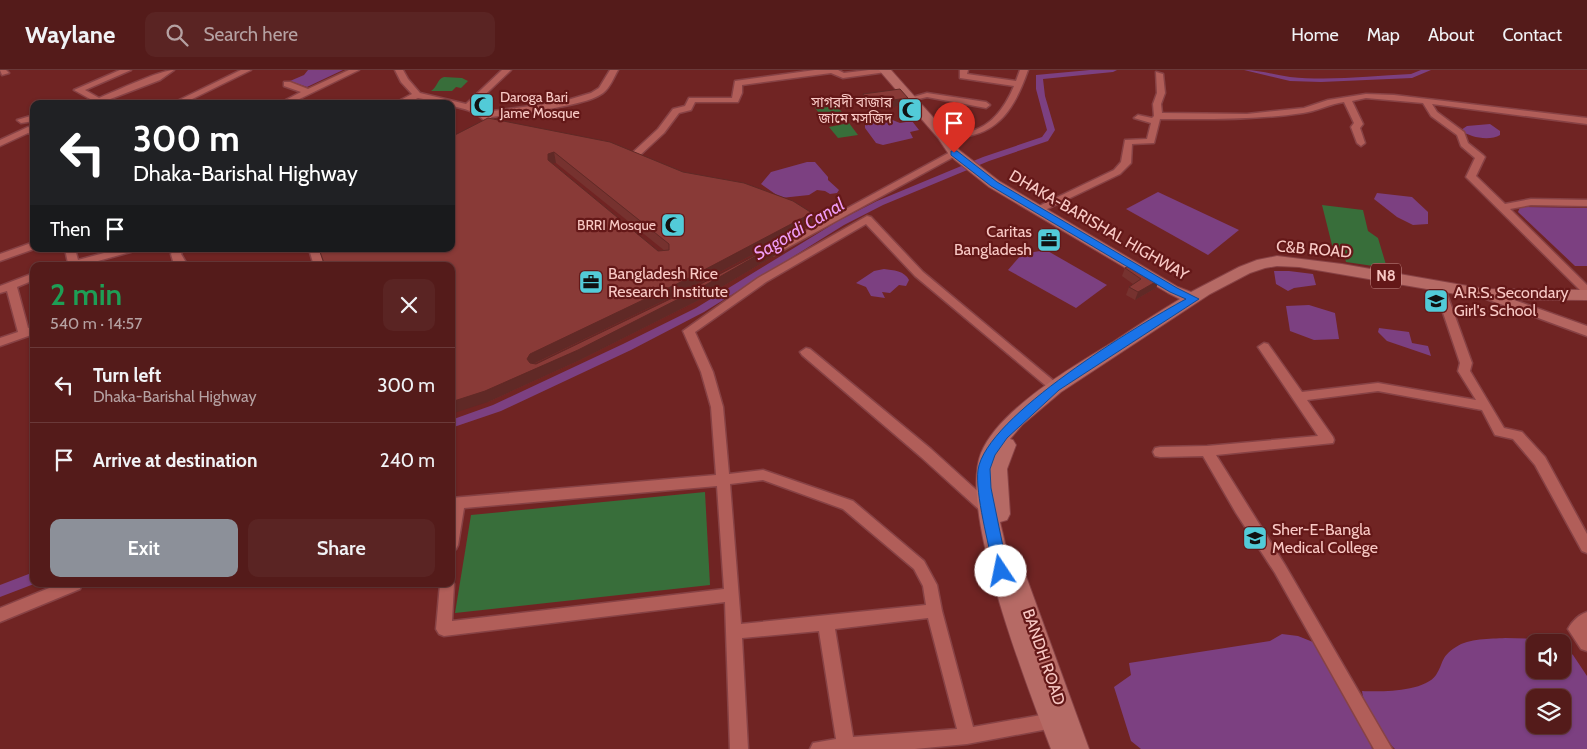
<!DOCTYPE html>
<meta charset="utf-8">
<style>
:root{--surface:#541b1a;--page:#5a2423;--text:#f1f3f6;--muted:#b5a1a2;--line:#6a3939;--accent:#8c9099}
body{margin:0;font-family:Cabin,"Noto Sans Bengali",sans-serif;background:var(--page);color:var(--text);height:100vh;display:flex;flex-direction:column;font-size:19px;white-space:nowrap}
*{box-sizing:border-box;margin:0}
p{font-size:16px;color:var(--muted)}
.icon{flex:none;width:28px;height:28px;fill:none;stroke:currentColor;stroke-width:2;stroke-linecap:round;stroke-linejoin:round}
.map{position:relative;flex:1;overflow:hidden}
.sheet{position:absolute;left:30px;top:192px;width:425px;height:325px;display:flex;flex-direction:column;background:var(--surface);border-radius:10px;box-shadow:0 1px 4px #0004,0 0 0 1px var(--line)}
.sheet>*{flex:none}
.top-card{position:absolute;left:30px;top:30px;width:425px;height:152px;border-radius:10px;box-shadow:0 1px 4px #0004,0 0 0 1px var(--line);background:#202124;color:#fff;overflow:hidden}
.controls{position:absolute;left:1526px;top:564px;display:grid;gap:10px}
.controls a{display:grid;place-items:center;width:45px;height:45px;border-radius:10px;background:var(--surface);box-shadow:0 1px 4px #0004,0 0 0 1px var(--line);font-size:25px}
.pin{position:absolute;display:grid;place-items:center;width:42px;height:42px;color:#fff;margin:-51px -21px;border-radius:50% 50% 50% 0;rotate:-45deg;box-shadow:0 0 5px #0007}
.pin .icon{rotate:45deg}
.me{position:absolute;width:55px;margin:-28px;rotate:349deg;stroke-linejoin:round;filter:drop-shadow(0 0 4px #0008)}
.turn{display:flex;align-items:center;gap:18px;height:105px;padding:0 20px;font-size:22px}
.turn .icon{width:65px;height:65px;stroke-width:2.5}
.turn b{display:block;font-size:35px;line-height:42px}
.then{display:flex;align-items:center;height:48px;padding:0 20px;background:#0003;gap:10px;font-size:19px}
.round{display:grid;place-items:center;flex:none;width:52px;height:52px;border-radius:10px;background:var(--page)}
.headline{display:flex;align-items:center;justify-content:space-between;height:85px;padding:0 20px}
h1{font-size:30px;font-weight:600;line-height:38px;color:#1e9e55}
.primary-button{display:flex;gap:10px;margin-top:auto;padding:10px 20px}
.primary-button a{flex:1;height:58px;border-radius:10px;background:var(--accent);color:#fff;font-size:20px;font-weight:600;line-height:58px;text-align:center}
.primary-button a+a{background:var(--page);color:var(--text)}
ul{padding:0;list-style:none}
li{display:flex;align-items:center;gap:15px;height:75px;padding:0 20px;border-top:1px solid var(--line)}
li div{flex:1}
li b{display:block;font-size:19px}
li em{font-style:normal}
header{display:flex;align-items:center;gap:30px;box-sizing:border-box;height:70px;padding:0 25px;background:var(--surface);border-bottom:1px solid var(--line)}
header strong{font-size:24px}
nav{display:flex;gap:28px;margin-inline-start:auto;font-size:18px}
.search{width:350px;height:45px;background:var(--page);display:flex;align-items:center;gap:12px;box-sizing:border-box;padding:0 18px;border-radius:10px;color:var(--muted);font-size:19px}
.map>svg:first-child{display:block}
</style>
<header>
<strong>Waylane</strong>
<div class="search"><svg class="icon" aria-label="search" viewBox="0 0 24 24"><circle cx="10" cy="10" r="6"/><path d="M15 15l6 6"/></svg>Search here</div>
<nav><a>Home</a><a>Map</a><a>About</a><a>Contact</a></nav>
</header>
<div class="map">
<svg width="1587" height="679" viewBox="0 0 1587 679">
<rect width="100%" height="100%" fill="#702423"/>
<!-- green -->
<g fill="#386e3a">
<path d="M444,7L462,8L468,11L461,18L456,17L452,21H431C437,18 437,9 444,7Z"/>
<path d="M833,32L849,50L827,54L813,35Z"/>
<path d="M849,53L858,65L838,68L829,57Z"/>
<path d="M1322,135L1363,140L1368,161L1378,168L1387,198L1346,192L1343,180L1333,179Z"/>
<path d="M705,422L710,515L455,543L471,445Z"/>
</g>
<!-- water -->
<g fill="#7c4081" fill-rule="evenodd">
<path d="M308,0H343L307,17L290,11L304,5Z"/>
<path d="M890,49L900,53L912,51L919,60L910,62L913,68L883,75L876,73L865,58V53Z"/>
<path d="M1490,54L1500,61V65C1490,71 1470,68 1461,60L1467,56Z"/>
<path d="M807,92H815L828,107V110L839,120L837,123L830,124L825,121L817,120L809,125L781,128L761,114L771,102Z"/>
<path d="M1158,122L1239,160L1208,185L1126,139Z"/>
<path d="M1377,123L1412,127L1428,142V154L1413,155L1397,147L1374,129Z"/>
<path d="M1520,137L1587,138V196H1575L1518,142Z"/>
<path d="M1046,180L1107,215L1076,238L1008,200L1022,184Z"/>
<path d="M884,199C893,200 905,201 909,210L906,216L899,215L890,223L882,222L885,228L871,226L866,217L856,213L874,201Z"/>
<path d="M1274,201H1289L1313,204L1316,215L1294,218L1288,221L1276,214Z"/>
<path d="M1309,235L1335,243L1339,269L1314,270L1290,261L1286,236Z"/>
<path d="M1379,258L1409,262L1412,273L1428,276L1431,286L1387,271L1378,262Z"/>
<path d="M1282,564L1298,566L1313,572L1370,668L1372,679H1141L1131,671L1114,617L1131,605L1129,593L1270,571Z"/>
<path d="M1505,568L1542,569L1557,572H1535V600H1562L1563,576L1573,585L1587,606V679H1395L1392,676C1380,659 1365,643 1362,621C1381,622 1424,622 1436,605C1444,593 1440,587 1456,577C1469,568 1490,569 1505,568ZM1535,628H1562V655H1535Z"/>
</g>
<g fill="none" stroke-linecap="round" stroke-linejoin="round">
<!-- canal -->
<g fill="#7c4081" fill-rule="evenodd">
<path d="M1090,0H1117L1113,2L1043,9L1045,26L1055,60L1048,71L989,91L883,135L844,155L704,242L631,280L501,341L451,358V350L493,335L623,274L696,238L838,151L877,131L983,87L1042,67L1047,60L1036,19V5Z"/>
<path d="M1244,0C1260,0 1275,5 1290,7C1330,11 1371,6 1411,4L1421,0H1431L1412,8L1321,12L1290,11Z"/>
<path d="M34,502V514L0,527V515Z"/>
</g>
<defs>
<g id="minor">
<path d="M0,0H6L9,3L2,5Z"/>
<path d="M120,0H131L85,20L99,28C116,21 160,0 174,0L160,10L105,31L104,34H86L92,30L74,20Z"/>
<path d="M241,0H251L182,34H171Z"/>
<path d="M349,0H359L289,34H278L301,22L284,16V12H290L308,19Z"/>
<path d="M395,0H403L408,9L420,23L466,34L502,0H511L473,36L485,42L561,32L591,23L599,18L610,0H618C614,7 610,18 603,23C585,37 516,43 491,47L493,51L489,54L486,53C479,42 463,38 451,36V34L418,28L404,34H393L412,24L401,12Z"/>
<path d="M815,0H838L844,3L869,0H890L886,2L843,8L831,3L742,15V23L738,32H695L691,40L679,43L664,63L638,87H632L630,85L658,59L673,39L685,36L689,28H732L735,11Z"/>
<path d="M960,0H968L967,4L1016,11L1020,0H1028C1016,35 1000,64 960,67C953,68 946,69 940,68V64C950,62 961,63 972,61C993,55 1006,35 1014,16L960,8Z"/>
<path d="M1156,2L1163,4L1165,23L1161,34L1162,43L1247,44L1304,38L1328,30L1366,24L1394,25L1587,48V54L1432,34L1437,42L1464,62L1468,73L1483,85L1485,87L1476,106L1505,134L1531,129L1587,130V136L1531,135L1510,139L1587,215V224L1583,223L1468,109L1466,107L1475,88L1461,76L1457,65L1431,46L1423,33L1366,28L1352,31L1363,54L1360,58L1365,73L1361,76L1357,73L1351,57L1354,53L1344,32C1330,34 1317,41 1303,43C1256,50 1210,49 1163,49H1160L1154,73L1132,74L1131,93L1120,104L1045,140H1039V136L1114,100L1121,92L1125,70L1147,69L1151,53L1134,48L1138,45L1152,48L1154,46L1153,34L1157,23Z"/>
<path d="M927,23L986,32L990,35L986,38L927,27L910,31L906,29Z"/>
<path d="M34,45V51L21,53L17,50Z"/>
<path d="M28,57L34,59V66L28,63L0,76V70Z"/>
<path d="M954,80L959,83L957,85L774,185H766L765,183Z"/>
<path d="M867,146L871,147L923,202L1061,317L1055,321L1051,320L915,206L866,154L766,212L695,262L713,302L723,337L729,404L763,400L853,431L924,491L937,515L942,541L973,657L1058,642L1064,644L1066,650L1064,656L967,674L915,679H810L813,673L836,669L819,561L742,568L748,679H730L725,532L444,566L439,564L436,559L440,514H451V509L454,514L452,551L724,519L717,416L464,438L458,475L456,479L451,481V428L716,405L711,337L701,302L683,261L758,208ZM763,410L843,439L914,499L923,516L926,535L741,554L730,414ZM928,548L957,659L853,667L835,559Z"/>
<path d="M34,172V179L0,191V184Z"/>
<path d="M65,179H75L78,190L119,179H135L134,181L80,196H64L68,193Z"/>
<path d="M174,179H184L181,184L188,196H177L173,191L171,184Z"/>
<path d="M309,179H319L324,196H314Z"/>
<path d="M34,203V210L17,217L28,258L34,256V264L0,276V268L18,262L7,221L0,223V216Z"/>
<path d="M1439,213L1444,216L1472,293L1470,301L1504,358L1522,362L1545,387L1587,464V483L1582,481L1535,395L1513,369L1495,365L1482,340L1378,321L1307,330L1333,367L1334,370L1333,373L1216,385L1285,495L1392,679H1374L1275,503L1236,443L1203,386L1160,387L1155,386L1153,382L1155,378L1160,377L1207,376L1318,366L1258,277L1264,273L1268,274L1302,322L1378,313L1476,330L1458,301L1460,293L1434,216Z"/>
<path d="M806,278L810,279L931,379L994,436L996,440L994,444L989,446L984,444L921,387L802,285L800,282Z"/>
<path d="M59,514H82L80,519L0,552V538Z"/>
<path d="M1587,542V581L1581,579L1568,559C1572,551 1579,545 1587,542Z"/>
</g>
<path id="major" d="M1486,220L1587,256V266L1481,227L1479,224L1481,221Z"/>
<path id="highway" d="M879,0H891L947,63L959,80L999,111L1178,217L1191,222L1239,197L1257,190L1277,186L1342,194L1485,219L1587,220V230L1485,229L1299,197L1277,196L1265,198L1250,203L1210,224L1061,322L1022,355L1010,369L1013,370L1016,375L1007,399L1010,444L1007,450L1000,452L1009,490L1013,489L1020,492L1023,498L1089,679H1051C1028,618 958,441 981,383C999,339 1074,296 1113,272C1135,257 1157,243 1180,229L1168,223L989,117L950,86L938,68Z"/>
</defs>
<!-- minor casing -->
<use href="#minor" stroke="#874245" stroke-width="3"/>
<!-- major casing -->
<use href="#major" stroke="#874245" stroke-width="3"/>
<!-- highway casing -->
<use href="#highway" stroke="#874245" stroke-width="2"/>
<!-- minor -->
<use href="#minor" fill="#b15e59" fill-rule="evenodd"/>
<!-- major -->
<use href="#major" fill="#b46560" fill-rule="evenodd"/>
<!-- highway -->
<use href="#highway" fill="#b66a65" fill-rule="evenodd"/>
</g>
<!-- wall -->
<g fill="#76322f" fill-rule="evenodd">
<path d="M863,24L908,28L907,35L869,41L863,31Z"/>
<path d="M451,67L683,102L812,143V153L688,219L534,294H536L784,180L703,228L580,290L488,332ZM552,93H556L665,181H658Z"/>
<path d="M1125,198L1159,210L1156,218L1135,230L1126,225L1129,217L1133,214L1122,206Z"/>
</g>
<!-- shaded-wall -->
<g fill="#602926">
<path d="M908,28L907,35L869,41V33Z"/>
<path d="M554,82L556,93L550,94L548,90V84Z"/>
<path d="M812,143V153L688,219L533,294L530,300L527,289L530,284Z"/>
<path d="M784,170V180L703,228L580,290L488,332L451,344V332L578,280Z"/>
<path d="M1159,210L1156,218L1135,230L1138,222Z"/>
</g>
<!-- building -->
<g fill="#893a37" stroke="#602926" fill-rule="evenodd">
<path d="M900,19L908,28L869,33L863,24Z"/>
<path d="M488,48L610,72L683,102L744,113L793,131L812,143L687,209L530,284L527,289L530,293L536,294L697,216L784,170L702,217L578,280L485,321L451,332V196H325L319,179H451V67ZM554,82L669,174V180L658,181L548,90V84Z"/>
<path d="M1132,194L1159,210L1138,222L1129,217L1141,209L1125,198Z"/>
</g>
<!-- route -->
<path fill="#1a73e8" stroke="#114b97" d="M951,81H957L997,112L1177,218L1199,229L1059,320L1007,368L995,385L990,399L991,418L1008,501L1006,505L1001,507L996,505L994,501C989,475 975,424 978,400C986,346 1138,255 1186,229L1170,222L991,116L951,85Z"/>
<!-- icons -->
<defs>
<symbol id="mosque-square" viewBox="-11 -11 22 22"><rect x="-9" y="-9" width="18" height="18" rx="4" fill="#52cbd8" stroke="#641818"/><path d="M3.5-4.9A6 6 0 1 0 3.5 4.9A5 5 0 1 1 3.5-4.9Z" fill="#111"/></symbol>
<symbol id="office-square" viewBox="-11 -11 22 22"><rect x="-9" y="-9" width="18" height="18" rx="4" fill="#52cbd8" stroke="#641818"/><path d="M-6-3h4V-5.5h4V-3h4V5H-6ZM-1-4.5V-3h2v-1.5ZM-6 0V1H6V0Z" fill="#111"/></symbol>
<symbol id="university-square" viewBox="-11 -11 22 22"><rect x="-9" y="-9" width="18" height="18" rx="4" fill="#52cbd8" stroke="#641818"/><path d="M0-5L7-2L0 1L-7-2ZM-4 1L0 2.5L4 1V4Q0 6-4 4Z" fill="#111"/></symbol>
</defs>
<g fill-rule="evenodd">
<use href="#mosque-square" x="468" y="21" width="28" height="28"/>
<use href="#mosque-square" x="896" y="26" width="28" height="28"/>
<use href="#mosque-square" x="659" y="141" width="28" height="28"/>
<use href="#office-square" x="1035" y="156" width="28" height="28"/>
<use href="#office-square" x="577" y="198" width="28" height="28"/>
<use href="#university-square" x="1422" y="217" width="28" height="28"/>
<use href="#university-square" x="1241" y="454" width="28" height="28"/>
</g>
<g text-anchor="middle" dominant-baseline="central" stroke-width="4.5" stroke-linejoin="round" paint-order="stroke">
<!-- far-poi labels -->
<g font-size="14" fill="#f9c9c5" stroke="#641818" text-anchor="end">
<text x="500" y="27" text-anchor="start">Daroga Bari<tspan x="500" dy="16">Jame Mosque</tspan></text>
<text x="892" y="32">সাগরদী বাজার<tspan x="892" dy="16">জামে মসজিদ</tspan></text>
<text x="656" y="155">BRRI Mosque</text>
</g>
<!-- shield labels -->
<rect fill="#641818" stroke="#cc9491" stroke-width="1" x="1371" y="193.5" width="30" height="25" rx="4"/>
<g font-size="15" font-weight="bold" fill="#f9c9c5">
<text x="1386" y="206">N8</text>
</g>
<!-- street labels -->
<g font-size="16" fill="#f9c9c5" stroke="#641818">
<text transform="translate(1099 155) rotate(30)">DHAKA-BARISHAL HIGHWAY</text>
<text transform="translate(1314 179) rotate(5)">C&amp;B ROAD</text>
<text transform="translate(1044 587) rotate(71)">BANDH ROAD</text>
</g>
<!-- poi labels -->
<g font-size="16" fill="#f9c9c5" stroke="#641818" text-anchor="start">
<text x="1032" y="161" text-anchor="end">Caritas<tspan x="1032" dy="18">Bangladesh</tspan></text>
<text x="608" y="203">Bangladesh Rice<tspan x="608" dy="18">Research Institute</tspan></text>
<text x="1454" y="222">A.R.S. Secondary<tspan x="1454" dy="18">Girl's School</tspan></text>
<text x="1272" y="459">Sher-E-Bangla<tspan x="1272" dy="18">Medical College</tspan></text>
</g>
<!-- water labels -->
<g font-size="18" font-style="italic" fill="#f09cf6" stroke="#641818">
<text transform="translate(799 159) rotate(-31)">Sagordi Canal</text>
</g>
</g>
</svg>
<div class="controls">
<a><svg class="icon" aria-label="sound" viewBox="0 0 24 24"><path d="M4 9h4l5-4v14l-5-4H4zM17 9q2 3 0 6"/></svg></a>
<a><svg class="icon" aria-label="layers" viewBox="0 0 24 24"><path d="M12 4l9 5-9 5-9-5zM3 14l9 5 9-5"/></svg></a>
</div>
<div class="pin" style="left:954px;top:83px;background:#d93025"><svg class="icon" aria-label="arrive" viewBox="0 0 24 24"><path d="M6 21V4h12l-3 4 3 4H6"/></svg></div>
<svg class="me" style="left:1001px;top:501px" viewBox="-20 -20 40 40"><circle r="19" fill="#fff"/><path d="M0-13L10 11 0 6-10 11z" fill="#1a73e8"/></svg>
<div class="top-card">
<div class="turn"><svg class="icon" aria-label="left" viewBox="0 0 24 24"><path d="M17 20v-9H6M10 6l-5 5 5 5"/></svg><div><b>300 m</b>Dhaka-Barishal Highway</div></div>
<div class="then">Then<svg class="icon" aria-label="arrive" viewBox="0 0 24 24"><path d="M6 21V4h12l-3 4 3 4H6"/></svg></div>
</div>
<section class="sheet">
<div class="headline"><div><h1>2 min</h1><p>540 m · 14:57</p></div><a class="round"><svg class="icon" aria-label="close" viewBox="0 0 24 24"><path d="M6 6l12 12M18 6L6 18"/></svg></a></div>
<ul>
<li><svg class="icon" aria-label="left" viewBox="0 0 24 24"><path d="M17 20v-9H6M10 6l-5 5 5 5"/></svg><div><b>Turn left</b><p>Dhaka-Barishal Highway</p></div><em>300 m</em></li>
<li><svg class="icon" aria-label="arrive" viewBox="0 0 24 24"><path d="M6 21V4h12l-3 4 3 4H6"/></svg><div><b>Arrive at destination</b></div><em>240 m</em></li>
</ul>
<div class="primary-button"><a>Exit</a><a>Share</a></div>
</section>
</div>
